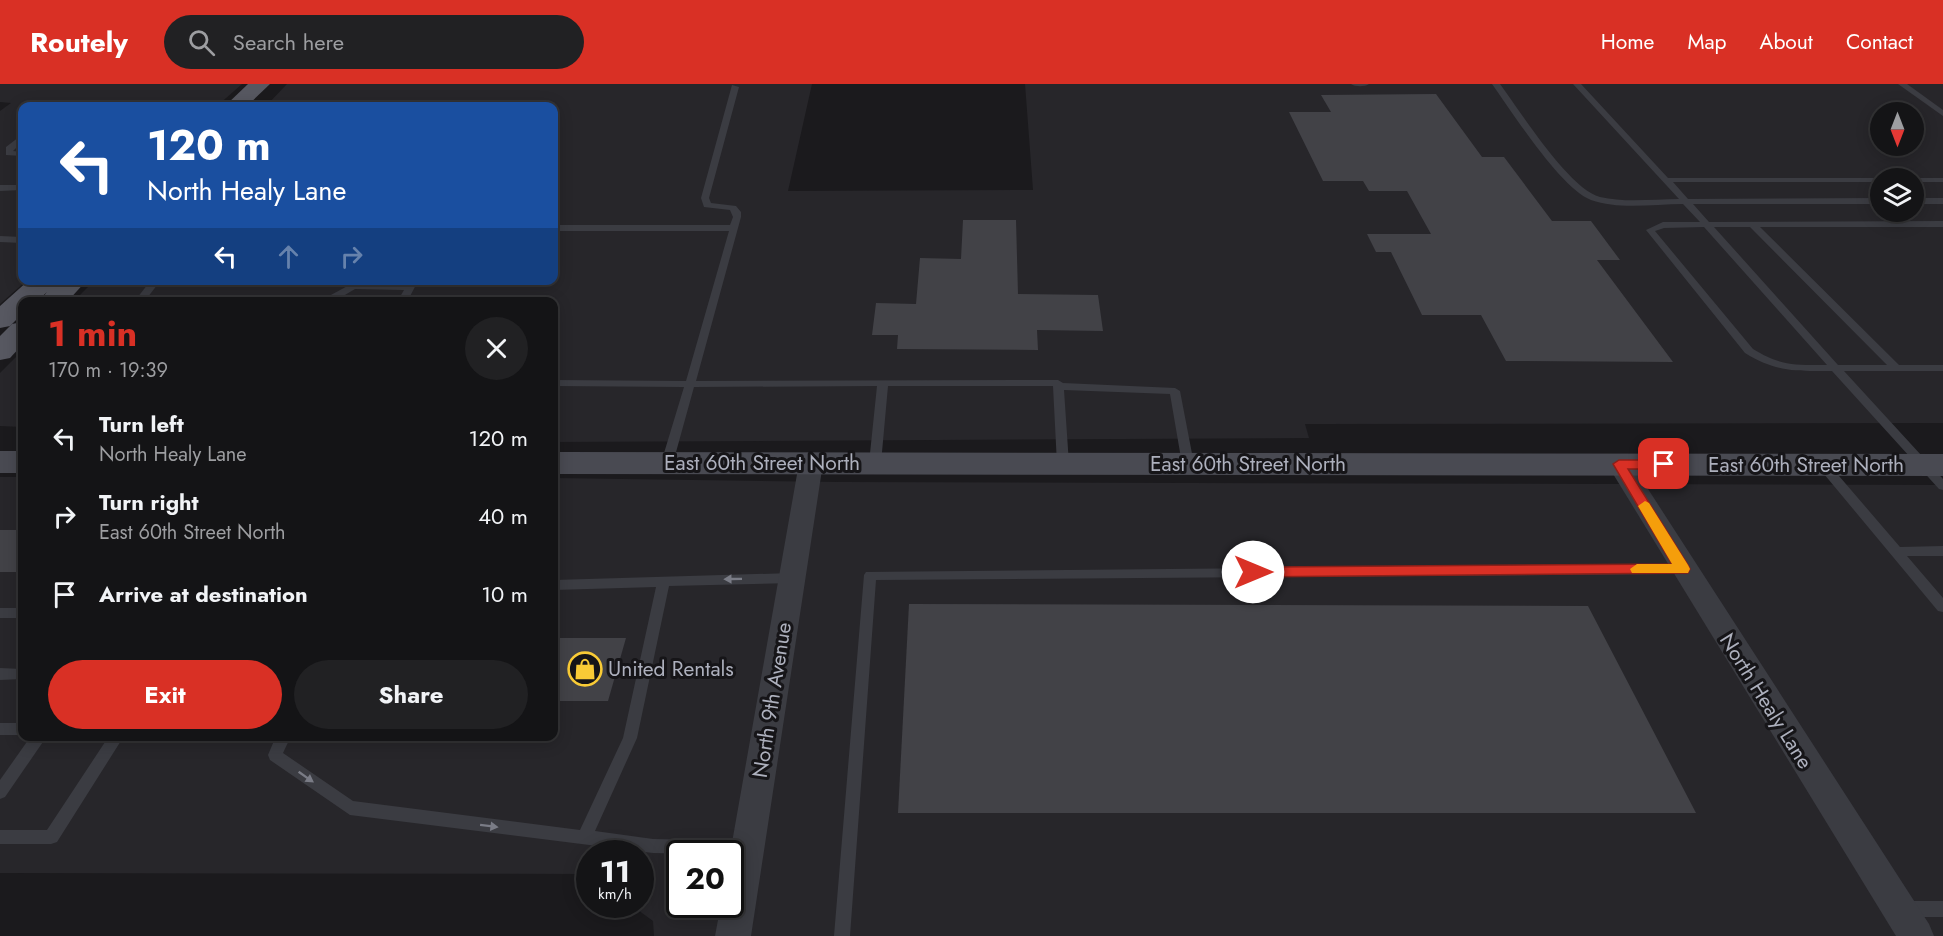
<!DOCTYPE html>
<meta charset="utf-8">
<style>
:root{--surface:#141416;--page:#212123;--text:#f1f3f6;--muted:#9d9ea1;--line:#333335;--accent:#d93025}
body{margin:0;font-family:Jost,sans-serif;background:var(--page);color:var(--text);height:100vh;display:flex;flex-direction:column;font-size:22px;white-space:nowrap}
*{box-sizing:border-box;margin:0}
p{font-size:20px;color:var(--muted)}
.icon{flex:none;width:33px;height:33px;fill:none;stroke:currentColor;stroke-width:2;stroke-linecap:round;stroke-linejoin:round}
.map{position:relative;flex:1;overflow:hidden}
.drawer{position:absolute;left:18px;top:213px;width:540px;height:444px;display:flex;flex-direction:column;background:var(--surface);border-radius:12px;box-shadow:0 3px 15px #0003,0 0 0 2px var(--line)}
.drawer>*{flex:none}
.banner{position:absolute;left:18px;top:18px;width:540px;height:183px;border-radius:12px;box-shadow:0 3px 15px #0003,0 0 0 2px var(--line);background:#1a4fa0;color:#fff;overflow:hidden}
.needle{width:39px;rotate:180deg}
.tools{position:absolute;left:1870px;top:18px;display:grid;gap:12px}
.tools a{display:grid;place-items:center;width:54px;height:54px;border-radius:50%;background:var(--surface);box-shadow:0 3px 15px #0003,0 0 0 2px var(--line);font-size:30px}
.speed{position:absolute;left:576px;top:756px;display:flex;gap:12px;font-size:30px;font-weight:700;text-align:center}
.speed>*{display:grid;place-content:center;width:78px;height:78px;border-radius:50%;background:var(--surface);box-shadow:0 3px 15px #0003,0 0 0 2px var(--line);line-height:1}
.speed small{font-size:15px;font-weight:400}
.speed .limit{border:3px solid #111;border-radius:9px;background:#fff;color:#111}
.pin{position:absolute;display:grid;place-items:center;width:51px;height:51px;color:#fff;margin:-26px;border-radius:12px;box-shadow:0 3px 9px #0006}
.me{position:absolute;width:66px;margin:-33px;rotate:90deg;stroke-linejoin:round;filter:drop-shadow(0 0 4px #0008)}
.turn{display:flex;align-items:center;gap:21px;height:126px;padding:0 30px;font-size:27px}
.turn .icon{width:78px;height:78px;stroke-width:2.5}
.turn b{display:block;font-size:42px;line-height:51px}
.lanes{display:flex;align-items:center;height:57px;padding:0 30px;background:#0003;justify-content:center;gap:30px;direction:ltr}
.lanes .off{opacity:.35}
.round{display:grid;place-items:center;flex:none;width:63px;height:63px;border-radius:32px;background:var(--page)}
.head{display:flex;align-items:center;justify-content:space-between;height:102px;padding:0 30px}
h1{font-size:36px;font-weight:700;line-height:45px;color:var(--accent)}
.button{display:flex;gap:12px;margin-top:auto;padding:12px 30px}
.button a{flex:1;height:69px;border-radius:36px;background:var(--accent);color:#fff;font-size:24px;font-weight:700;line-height:69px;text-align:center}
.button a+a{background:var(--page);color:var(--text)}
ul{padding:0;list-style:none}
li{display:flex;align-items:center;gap:18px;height:78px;padding:0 30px}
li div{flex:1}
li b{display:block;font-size:22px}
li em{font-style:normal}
header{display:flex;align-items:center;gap:36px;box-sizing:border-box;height:84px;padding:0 30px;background:var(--accent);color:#fff}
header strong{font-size:28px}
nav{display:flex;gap:33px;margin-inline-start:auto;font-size:21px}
.search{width:420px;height:54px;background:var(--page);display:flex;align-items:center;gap:15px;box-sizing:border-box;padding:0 21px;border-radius:33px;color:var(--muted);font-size:22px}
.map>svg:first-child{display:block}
</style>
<header>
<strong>Routely</strong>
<div class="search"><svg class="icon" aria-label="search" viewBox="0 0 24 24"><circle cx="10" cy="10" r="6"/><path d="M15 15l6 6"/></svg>Search here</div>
<nav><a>Home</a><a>Map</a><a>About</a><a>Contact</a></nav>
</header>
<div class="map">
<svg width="1943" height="852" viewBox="0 0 1943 852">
<rect width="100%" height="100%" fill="#1b1a1d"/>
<!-- built -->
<g fill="#27262a" fill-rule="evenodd">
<path d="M0,0H242L217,22H22V196L26,197L0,220V27L11,19L0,18Z"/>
<path d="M287,0H812L788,107L1033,106L1025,0H1943V339L1305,340L1309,354L554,358V218H73L95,196H554V22H266ZM1881,28H1914V62H1881ZM1881,94H1914V128H1881Z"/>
<path d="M22,267V343L0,342V289Z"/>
<path d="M0,393H22V652H554V394L839,398L1943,401V852H654L653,837L631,821L640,820V770H590L589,790L0,789ZM680,770H730V820H680Z"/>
</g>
<!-- building -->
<g fill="#424247">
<path d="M1436,10L1482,73H1504L1552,137H1591L1620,176H1597L1673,278L1506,277L1481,231H1422L1391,168H1376L1367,150H1431L1407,107H1369L1363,97H1323L1289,28H1331L1321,11Z"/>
<path d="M963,136H1016L1018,210L1098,211L1103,247L1037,246L1038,266L897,265L898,251H872L876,219L916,220L920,174L961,175Z"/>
<rect x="0" y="446" width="22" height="42"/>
<path d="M909,520L1588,522L1696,729H898Z"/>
<path d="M554,554H626L608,617H554Z"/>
</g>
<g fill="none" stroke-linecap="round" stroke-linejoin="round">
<!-- lane -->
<g fill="#3b3c42" fill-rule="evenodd">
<path d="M1351,0H1369C1365,3 1355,3 1351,0Z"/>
<path d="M1492,0H1500C1520,27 1569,105 1600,113C1625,119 1654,115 1679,115L1573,0H1581L1668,94H1884H1881V98H1673L1688,115L1881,114V120H1693L1709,138L1943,137V143H1760L1899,281H1943V287H1844L1943,395V406L1939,405L1832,287C1796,287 1778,289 1745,269L1646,146L1663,138H1700L1683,120C1654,120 1619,126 1591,116C1561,105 1512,28 1492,0ZM1704,143L1827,281C1794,281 1781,282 1753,265L1655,147L1664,144ZM1714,143H1750L1887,281H1838Z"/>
<path d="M1898,0H1907L1943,26V32Z"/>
<path d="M732,1L739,3L709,114L711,119L736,122L741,128V133L696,297L1058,296L1063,299L1175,304L1180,307L1194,380L1192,383L1188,384L1182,380L1170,310L1064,306L1069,380L1063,384L1057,380L1053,302H888L881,379L875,383L869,379L877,302L694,303L673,379L667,383L661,379L684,303L554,302V296L686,297L729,147H554V141H730L733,133L730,126L704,123L701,114Z"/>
<path d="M19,53H22V58L13,67L22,68V72L6,71V63Z"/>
<path d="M1911,94H1943V98H1914V94Z"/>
<path d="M0,101H22V106L0,107Z"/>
<rect x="1914" y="114" width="29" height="6"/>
<path d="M0,152L22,153V159L0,158Z"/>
<path d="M151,196H161L144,218H134Z"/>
<path d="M409,196L418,197L407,218H397L404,206L355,205L333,218H318L353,199L407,200Z"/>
<path d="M1823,377L1827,378L1900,463L1943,462V472H1907L1943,514V528L1938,527L1819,384L1817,381L1819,378Z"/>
<path d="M1683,480L1687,482L1689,485L1687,488L1683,490L876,496L850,852H834L864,491L866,488Z"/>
<path d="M792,489L797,491L798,494L797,497L792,499L669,502L637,654L595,747L653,755L747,757L753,759L755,764L753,769L747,771L653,769L350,731L270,676L268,671L276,652H291L283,669L353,717L580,746L623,654L656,503L554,506V496Z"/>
<rect x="0" y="524" width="22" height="10"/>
<path d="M0,584L22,585V595L0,596Z"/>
<rect x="0" y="639" width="22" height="12"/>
<path d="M31,652H47L5,713L0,715V696Z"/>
<path d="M109,652H124L57,758L51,760H0V746H47Z"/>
<path d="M1903,817H1943V833H1903L1897,831L1895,825L1897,819Z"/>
</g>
<!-- street -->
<g fill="#3b3c42" fill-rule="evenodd">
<path d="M811,371L820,373L823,379L751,852H715L721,820H730V770L799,379L802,373Z"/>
<path d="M1619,372L1628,374L1929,840L1934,852H1896L1607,380L1610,374Z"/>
</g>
<!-- secondary -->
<g fill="#494a52" fill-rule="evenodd">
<rect x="0" y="367" width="22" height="22"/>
<path d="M554,368L1943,370V392L554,390Z"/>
</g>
<!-- primary -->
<g fill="#575861" fill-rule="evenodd">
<path d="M248,0H270L247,22H225Z"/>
<path d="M29,196H58L55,200L59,196H87L67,218H39L47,208L36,218H22V230L10,242L0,244V222Z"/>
<path d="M22,238V261L10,274L0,276V252L12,240Z"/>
</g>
</g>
<!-- one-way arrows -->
<defs><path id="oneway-solid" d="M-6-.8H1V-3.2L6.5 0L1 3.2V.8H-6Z" transform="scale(1.5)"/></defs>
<g fill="#7a7c86">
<use href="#oneway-solid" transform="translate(733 495) rotate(179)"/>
<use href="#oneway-solid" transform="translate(306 693) rotate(35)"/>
<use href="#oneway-solid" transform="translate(489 742) rotate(7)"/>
</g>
<!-- route -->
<path fill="#d93025" stroke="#8d1f18" stroke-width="1.5" d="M1619,376H1664L1671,380L1664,385H1628L1688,481L1690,485L1688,489L1253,493L1246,488L1253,483L1672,480L1613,380Z"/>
<!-- slow -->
<path fill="#f59e0b" d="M1645,417L1649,419L1688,481L1690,485L1688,489H1632L1630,485L1637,480H1672L1638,422Z"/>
<!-- icons -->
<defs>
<symbol id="shop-ring" viewBox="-11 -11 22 22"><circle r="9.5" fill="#161518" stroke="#f9cb36" stroke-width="1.5"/><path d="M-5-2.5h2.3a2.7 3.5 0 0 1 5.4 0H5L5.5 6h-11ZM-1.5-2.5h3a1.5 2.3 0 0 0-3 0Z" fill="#f9cb36"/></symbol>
</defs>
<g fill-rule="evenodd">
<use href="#shop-ring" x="566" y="566" width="38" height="38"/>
</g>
<g text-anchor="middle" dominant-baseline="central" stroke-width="6" stroke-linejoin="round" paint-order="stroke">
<!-- street labels -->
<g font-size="21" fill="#adb0bd" stroke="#161518">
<text x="762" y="379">East 60th Street North</text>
<text x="1248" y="380">East 60th Street North</text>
<text x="1806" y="381">East 60th Street North</text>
<text transform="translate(772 616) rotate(-81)">North 9th Avenue</text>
<text transform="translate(1766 617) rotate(58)">North Healy Lane</text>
</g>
<!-- poi labels -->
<g font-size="21" fill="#adb0bd" stroke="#161518" text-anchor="start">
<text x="608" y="585">United Rentals</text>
</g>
</g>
</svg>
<div class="tools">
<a><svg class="needle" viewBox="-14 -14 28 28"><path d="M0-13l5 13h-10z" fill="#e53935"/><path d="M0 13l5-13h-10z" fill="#9d9ea1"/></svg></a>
<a><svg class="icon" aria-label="layers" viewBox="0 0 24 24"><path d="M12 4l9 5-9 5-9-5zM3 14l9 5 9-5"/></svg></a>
</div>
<div class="speed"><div>11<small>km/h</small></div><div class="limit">20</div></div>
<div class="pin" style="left:1664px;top:380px;background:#d93025"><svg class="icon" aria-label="arrive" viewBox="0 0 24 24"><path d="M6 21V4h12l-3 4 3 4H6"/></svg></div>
<svg class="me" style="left:1253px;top:488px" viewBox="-20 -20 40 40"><circle r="19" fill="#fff"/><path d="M0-13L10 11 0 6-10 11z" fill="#d93025"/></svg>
<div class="banner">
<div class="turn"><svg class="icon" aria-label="left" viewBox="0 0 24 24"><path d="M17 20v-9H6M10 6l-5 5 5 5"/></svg><div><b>120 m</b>North Healy Lane</div></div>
<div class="lanes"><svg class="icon" aria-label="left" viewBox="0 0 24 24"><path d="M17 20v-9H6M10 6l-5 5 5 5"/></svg><svg class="icon off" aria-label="ahead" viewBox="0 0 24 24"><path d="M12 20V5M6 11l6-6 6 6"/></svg><svg class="icon off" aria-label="right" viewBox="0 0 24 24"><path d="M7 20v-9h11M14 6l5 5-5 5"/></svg></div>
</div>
<section class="drawer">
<div class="head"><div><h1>1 min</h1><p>170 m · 19:39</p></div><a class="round"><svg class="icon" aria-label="close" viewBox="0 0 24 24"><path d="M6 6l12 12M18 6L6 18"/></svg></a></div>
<ul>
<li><svg class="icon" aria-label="left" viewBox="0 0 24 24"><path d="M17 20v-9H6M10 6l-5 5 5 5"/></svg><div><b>Turn left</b><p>North Healy Lane</p></div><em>120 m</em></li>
<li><svg class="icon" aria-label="right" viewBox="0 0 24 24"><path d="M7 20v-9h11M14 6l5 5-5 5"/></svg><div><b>Turn right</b><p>East 60th Street North</p></div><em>40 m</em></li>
<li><svg class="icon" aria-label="arrive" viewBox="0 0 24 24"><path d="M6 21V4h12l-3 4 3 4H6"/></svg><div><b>Arrive at destination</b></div><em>10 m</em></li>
</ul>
<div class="button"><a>Exit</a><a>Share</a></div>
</section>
</div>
